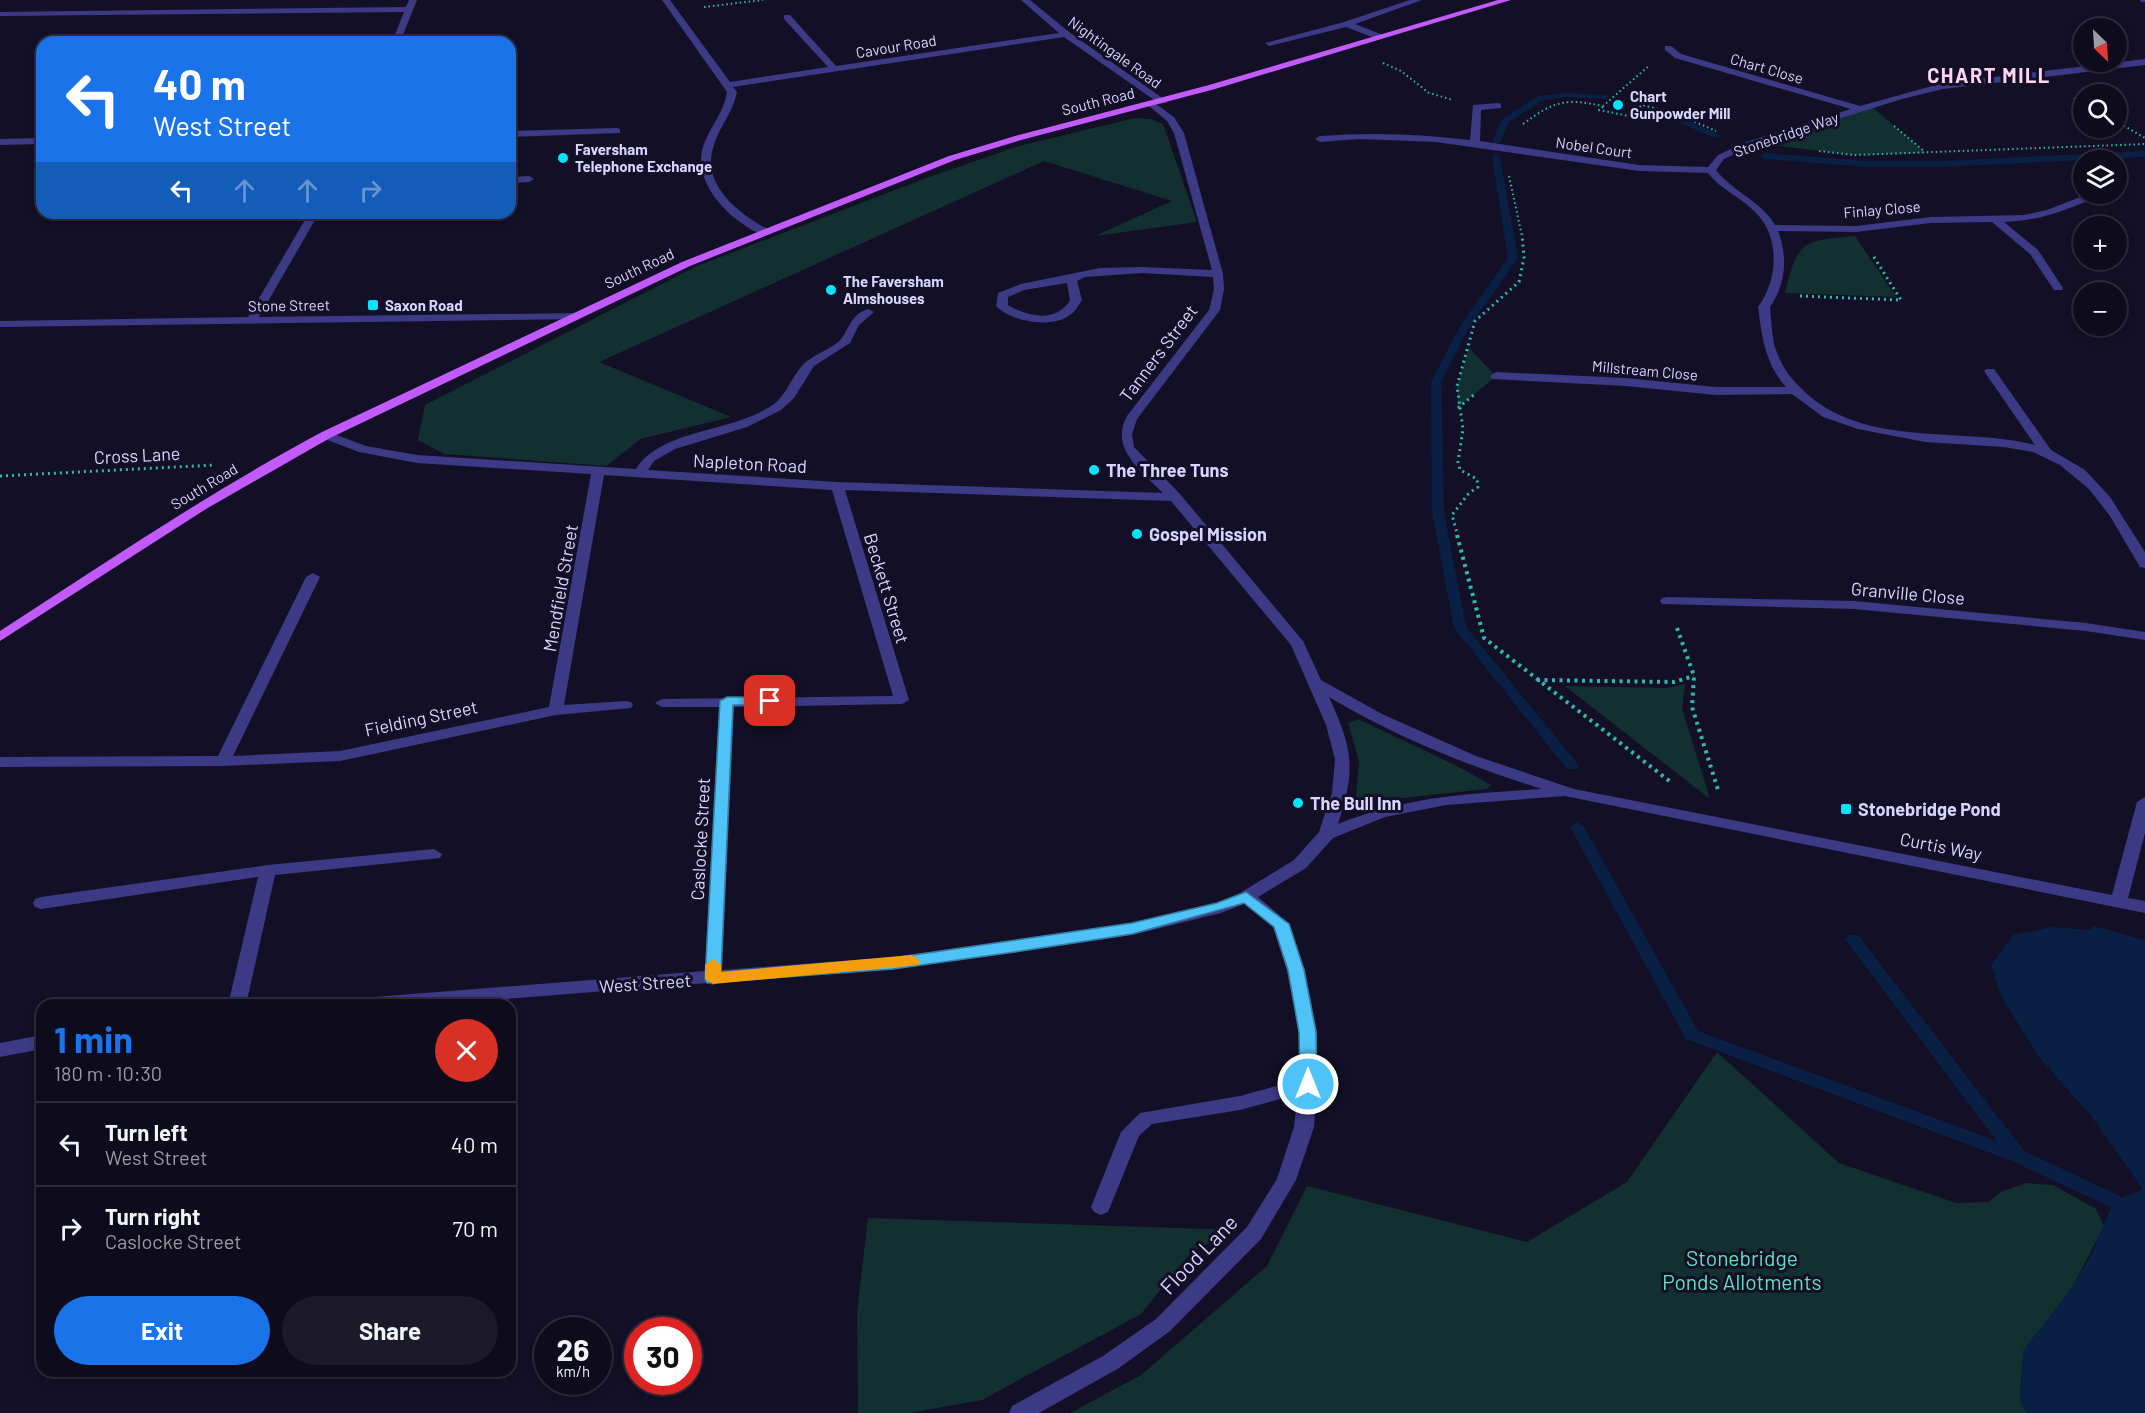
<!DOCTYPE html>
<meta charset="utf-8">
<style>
:root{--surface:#0e0b1c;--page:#1c1929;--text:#f1f3f6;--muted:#9b9ba3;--line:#2e2b3b;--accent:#1a73e8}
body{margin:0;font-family:Barlow,sans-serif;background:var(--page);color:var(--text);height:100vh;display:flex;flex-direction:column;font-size:22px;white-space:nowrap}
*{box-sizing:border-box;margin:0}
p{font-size:20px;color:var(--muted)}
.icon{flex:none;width:33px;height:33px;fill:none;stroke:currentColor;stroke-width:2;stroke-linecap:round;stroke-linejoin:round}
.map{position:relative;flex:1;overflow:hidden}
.side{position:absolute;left:36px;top:999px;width:480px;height:378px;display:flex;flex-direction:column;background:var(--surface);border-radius:18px;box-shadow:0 3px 9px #0003,0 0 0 2px var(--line)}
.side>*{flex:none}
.top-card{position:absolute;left:36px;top:36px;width:480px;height:183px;border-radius:18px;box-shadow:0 3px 9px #0003,0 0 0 2px var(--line);background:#1a73e8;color:#fff;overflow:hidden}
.needle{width:39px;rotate:155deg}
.tools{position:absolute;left:2073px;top:18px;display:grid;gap:12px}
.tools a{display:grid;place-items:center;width:54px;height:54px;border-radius:50%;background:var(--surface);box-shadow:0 3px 9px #0003,0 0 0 2px var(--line);font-size:30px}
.speed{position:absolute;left:534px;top:1317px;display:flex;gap:12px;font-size:30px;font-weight:700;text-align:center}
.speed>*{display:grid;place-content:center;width:78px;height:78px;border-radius:50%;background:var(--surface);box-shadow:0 3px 9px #0003,0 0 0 2px var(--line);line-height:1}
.speed small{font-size:15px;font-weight:400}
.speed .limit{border:9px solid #d22;background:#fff;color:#111}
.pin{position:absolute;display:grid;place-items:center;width:51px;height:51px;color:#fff;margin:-26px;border-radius:12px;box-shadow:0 3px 9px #0006}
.me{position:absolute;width:66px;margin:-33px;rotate:0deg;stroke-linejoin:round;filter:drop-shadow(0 0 4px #0008)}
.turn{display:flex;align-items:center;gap:21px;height:126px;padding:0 18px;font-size:27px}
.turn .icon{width:78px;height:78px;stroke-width:2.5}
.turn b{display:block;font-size:42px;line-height:51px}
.lanes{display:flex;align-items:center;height:57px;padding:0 18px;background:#0003;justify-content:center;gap:30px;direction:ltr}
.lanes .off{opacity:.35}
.round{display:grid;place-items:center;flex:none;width:63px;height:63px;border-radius:32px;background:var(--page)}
.overview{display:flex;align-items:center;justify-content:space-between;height:102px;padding:0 18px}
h1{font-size:36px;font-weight:700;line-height:45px;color:var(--accent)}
.cta{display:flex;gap:12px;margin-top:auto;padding:12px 18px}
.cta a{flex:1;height:69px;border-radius:36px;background:var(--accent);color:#fff;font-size:24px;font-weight:700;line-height:69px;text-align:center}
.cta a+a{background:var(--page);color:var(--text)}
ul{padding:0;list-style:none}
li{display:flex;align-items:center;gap:18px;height:84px;padding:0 18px;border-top:2px solid var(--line)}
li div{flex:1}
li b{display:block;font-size:22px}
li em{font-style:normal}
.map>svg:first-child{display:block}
</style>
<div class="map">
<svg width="2145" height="1413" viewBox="0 0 2145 1413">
<rect width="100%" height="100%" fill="#130f26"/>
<!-- green -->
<g fill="#12302f">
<path d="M1871,106L1926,153L1855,155L1755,143Z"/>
<path d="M1135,118L1151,119L1163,124L1197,222L1095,236L1172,201L1044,161L599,362L731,417L640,439L607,466L444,454L418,440L425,405L697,266L929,177L1019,146Z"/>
<path d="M1855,236L1896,297L1785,293C1798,239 1803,241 1855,236Z"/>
<path d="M1469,348L1496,376L1458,408L1457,386Z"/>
<path d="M1685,684L1682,708L1710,799L1565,686L1667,688Z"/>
<path d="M1358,719L1455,765L1491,785L1487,789L1364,802L1356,798L1359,761L1348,723Z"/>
<path d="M1717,1052L1839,1163L1956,1203L1988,1202L2001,1192L2026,1183L2053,1185L2096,1209L2104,1226L2072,1288L2023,1351L2020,1400L2027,1413H1070L1141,1375L1267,1266L1307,1186L1527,1242L1627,1182Z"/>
<path d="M868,1218L1239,1230L1192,1251L1141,1314L982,1400L909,1413H858L857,1312Z"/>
</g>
<!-- water -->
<path fill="#0a1f44" d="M2094,926L2145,940V1413H2027L2020,1400L2023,1351L2072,1288L2091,1255L2114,1201L2143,1189L2091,1116L2039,1057L2001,996L1991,965L2013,935L2052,927L2089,930Z"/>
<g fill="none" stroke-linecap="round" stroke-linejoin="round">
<!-- stream -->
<g fill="#0a1f44" fill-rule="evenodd">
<path d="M1565,93L1605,95L1609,97L1605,99L1565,97L1543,100L1508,123L1501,142L1494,144L1493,142L1501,120L1538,96Z"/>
<path d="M1644,108L1672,113L1722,136L1715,138L1666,117L1644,112Z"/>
<path d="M2145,151V157L1942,167H1867L1764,159L1760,156L1764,153L1867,161H1942Z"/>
<path d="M1496,154L1500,157L1518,258L1470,326L1441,382L1444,512L1466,627L1577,763L1579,766L1577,769H1567L1454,628L1432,512L1431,382L1460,326L1508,258L1492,157Z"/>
<path d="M1577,822L1584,827L1698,1031L1997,1141L1845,939L1848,935H1858L2024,1151L2120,1196L2123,1201L2120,1206L2114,1208L2108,1206L2012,1161L1686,1039L1570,827Z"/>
</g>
<!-- path-far2 -->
<g stroke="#2fb8b0" stroke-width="2" stroke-dasharray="1.5 3" stroke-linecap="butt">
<path d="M704,7L763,0"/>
<path d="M1383,63L1401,71L1429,93L1453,100"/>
<path d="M2074,98L2084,104"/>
<path d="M1603,107L1599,110L1629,116L1642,105L1677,114L1716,131"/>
<path d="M2116,121L2145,138"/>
<path d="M1523,124C1554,101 1565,98 1603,106L1650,65"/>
<path d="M1894,126L1925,152"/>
<path d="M1819,151L1855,155L2145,144"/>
<path d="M1509,176L1522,236"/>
</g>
<!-- path-far1 -->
<g stroke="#2fb8b0" stroke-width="3" stroke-dasharray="2 4" stroke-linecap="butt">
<path d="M1800,296L1901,300L1872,254"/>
<path d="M1458,408L1476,393"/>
<path d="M0,476L215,465"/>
<path d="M1458,537L1452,515L1469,493L1478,487L1477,479L1460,470L1458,462L1463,429L1457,386L1475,321L1519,282L1524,257L1522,234"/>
</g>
<!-- path -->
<g stroke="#2fb8b0" stroke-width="4" stroke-dasharray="3 4.5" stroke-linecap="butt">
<path d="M1457,535L1484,638L1672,783"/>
<path d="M1677,628L1694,676L1692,707L1719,793"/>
<path d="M1537,680L1674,682L1694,676"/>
</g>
<!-- minor -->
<g fill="#3d3a85" fill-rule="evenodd">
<path d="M409,0H417L400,42H392L404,12L0,16V12L406,7Z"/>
<path d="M662,0H670L730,82L828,67L784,19V15H790L836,66L1059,33L1021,0H1030L1069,32L1168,102L1160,104L1064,37L733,87L737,92C733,113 718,128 713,148C702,186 739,214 769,230V234C756,236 742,223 732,216C713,199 695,174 703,147C709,128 724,113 727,92Z"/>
<path d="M1410,0H1422L1355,24L1383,35V39H1377L1346,27L1269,46L1265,43L1344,22Z"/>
<path d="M2140,0H2145V2H2141Z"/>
<path d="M1665,46H1671L1681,54L1860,106L1943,83L2145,59V65L1943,89L1902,99L1752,146L1724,159L1716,170C1733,192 1760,200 1775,225L1856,226L1931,217L2024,215L2047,210L2088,194H2100L2099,196C2067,210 2039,221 2004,222L2038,250L2063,288L2062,290H2054L2030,254L1992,222L1931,223L1856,232L1778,231C1788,257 1786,284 1770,307C1771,319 1772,332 1774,344C1778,358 1786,373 1796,383C1857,451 1957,425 2035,445L1984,371L1986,369H1994L2051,450L2085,470L2110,497L2145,552V568L2140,567L2110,516L2089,489L2060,465L2033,452L2004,447L1925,442L1858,429L1823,417L1792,394L1716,395L1626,386L1492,379L1490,376L1496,372L1626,378L1716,387H1786C1765,363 1762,337 1758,307C1778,280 1781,237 1755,212C1741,197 1721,190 1708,173L1639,171L1436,142L1359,139L1320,142L1315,139L1320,136C1371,132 1420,134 1470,140L1473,105L1498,103L1501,104V108L1481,110L1480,141L1639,165L1708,167L1718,155L1746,142L1851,109L1675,58L1665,50Z"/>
<path d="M1152,101L1174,117L1184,133L1223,274L1224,289L1220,310L1137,419L1132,434L1134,447L1180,494L1303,641L1321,680L1382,714L1476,756L1574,789L2112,895L2137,802L2145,797V833L2128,898L2145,901V913L1565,796L1446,805L1385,817L1333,838L1306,868L1258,897L1290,924L1305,971L1317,1032V1084L1314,1127L1296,1180L1261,1239L1170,1331L1119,1368L1039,1413H1009L1012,1406L1103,1356L1156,1319L1247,1227L1277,1179L1294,1127L1298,1094L1240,1110L1152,1124L1139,1136L1108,1212L1101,1215L1094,1212L1091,1207L1121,1132L1140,1113L1240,1096L1299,1080V1032L1287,971L1273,927L1244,904L1221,913L1132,935L999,955L893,969L720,982L713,985L707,983L430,1005H340L343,1001L349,999L705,971L719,707H662L655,703L662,699L893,696L832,490L604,475L564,705L626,701L631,702L633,705L631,708L556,715L340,761L223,766L0,767V757L218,756L306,577L313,573L320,577L233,756L340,751L549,707L591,474L417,463L359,452L322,438V432L326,431L366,446L417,455L636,469C662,428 734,433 774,404C789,392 793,372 807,361C817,353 834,348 842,338C850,326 852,314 868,309L874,312L859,325L850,343L814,366L794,398L781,410L747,427L675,449L654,461L648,470L837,482L1163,493C1142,471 1109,449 1127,416L1209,310L1214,289L1213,277L1142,273L1085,277L1077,281L1082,300C1078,306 1075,312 1070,315C1051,329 1012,322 996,306L998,293L1021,284L1100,268L1142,267L1212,270L1174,133L1167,121L1149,106L1147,104ZM1067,283L1070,300C1057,323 1027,317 1008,305V297L1024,290ZM845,490L1171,501L1291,645L1326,725L1335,759L1332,793L1319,832L1294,860L1240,893L1216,903L1132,923L893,957L722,970L734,707L902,704L909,700ZM1329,697C1396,737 1468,766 1542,789C1467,794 1409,796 1338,824C1356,768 1353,750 1329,697Z"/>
<path d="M617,128L620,129V133L510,137V131Z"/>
<path d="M42,138V144L0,145V139Z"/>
<path d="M510,177L529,176L534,179L529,182L510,183Z"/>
<path d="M309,213H319L259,317L578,313L584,316L578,319L0,327V321L248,317Z"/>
<path d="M1667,597L1854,601L2086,623L2145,632V640L2086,631L1854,609L1662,604L1660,601L1662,598Z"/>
<path d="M434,849L442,854L440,858L275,875L246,1005H228L258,877L41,909L35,907L33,903L35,899L41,897L268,865Z"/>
<path d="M42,1035V1049L0,1057V1043Z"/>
</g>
<!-- major -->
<path fill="#c25bff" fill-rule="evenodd" d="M1498,0H1511L1215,89L1021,140L955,160L690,266L330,438L206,509L0,641V631C106,562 210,492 322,432L682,262L949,156L1015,136L1209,85Z"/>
</g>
<!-- route -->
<path fill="#4fc3f7" stroke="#337fa1" stroke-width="1.5" d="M727,697H770L777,701L770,705H733L721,972L893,958L1132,923L1217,903L1246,892L1289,924L1304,970L1316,1032L1317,1084L1314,1088H1302L1300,1084L1299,1032L1288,970L1274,927L1244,903L1132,934L1021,951L893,969L707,983L705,979L720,701Z"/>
<!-- slow -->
<path fill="#f59e0b" d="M912,955L920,961L918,965L713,984L705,979V965L713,959L721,965V972Z"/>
<!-- markers -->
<g fill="#00e5ff" stroke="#130f26" stroke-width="2">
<circle cx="1618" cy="105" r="6"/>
<circle cx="563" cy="158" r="6"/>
<circle cx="831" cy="290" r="6"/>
<rect x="367" y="299" width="12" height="12" rx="3"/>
<circle cx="1094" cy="470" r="6"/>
<circle cx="1137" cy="534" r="6"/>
<circle cx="1298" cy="803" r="6"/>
<rect x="1840" y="803" width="12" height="12" rx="3"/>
</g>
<g text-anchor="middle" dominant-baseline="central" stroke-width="6" stroke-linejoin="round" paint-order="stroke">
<!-- far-street labels -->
<g font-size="15" fill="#d9d4ff" stroke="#130f26">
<text transform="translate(896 46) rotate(-9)">Cavour Road</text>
<text transform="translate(1115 52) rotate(36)">Nightingale Road</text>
<text transform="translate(1767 68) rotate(16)">Chart Close</text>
<text transform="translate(1098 101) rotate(-14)">South Road</text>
<text transform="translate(1786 134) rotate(-19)">Stonebridge Way</text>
<text transform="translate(1594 147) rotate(8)">Nobel Court</text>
<text transform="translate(1882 209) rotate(-5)">Finlay Close</text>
<text transform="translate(639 268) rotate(-25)">South Road</text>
<text transform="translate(289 305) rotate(-1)">Stone Street</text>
<text transform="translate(1645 370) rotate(5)">Millstream Close</text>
<text transform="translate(204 486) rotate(-31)">South Road</text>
</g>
<!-- far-poi labels -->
<g font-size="15" font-weight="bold" fill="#d9d4ff" stroke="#130f26" text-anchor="start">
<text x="1630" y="96">Chart<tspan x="1630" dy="17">Gunpowder Mill</tspan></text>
<text x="575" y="149">Faversham<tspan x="575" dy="17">Telephone Exchange</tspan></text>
<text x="843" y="281">The Faversham<tspan x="843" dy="17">Almshouses</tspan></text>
<text x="385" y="305">Saxon Road</text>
</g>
<!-- street labels -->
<g font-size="18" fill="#d9d4ff" stroke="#130f26">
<text transform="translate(1158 353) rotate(-53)">Tanners Street</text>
<text transform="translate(137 455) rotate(-3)">Cross Lane</text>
<text transform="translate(750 463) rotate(3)">Napleton Road</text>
<text transform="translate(560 588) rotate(-80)">Mendfield Street</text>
<text transform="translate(887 588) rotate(73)">Beckett Street</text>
<text transform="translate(1908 593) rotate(5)">Granville Close</text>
<text transform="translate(421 718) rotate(-12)">Fielding Street</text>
<text transform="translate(700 839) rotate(-87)">Caslocke Street</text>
<text transform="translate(1941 846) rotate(11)">Curtis Way</text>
<text transform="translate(645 983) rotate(-4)">West Street</text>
</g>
<!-- poi labels -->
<g font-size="18" font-weight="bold" fill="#d9d4ff" stroke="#130f26" text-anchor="start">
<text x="1106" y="470">The Three Tuns</text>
<text x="1149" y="534">Gospel Mission</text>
<text x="1310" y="803">The Bull Inn</text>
<text x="1858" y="809">Stonebridge Pond</text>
</g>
<!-- far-district labels -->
<g font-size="20" font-weight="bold" letter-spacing="1.5" fill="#ffd6f0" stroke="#130f26">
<text x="1989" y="75">CHART MILL</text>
</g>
<!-- near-street labels -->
<g font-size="21" fill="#d9d4ff" stroke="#130f26">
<text transform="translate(1198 1254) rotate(-46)">Flood Lane</text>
</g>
<!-- near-park labels -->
<g font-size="21" fill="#5fe0c0" stroke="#130f26">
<text x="1742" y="1257">Stonebridge<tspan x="1742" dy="24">Ponds Allotments</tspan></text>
</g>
</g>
</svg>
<div class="tools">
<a><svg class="needle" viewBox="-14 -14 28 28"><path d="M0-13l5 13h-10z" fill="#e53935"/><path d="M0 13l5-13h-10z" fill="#9b9ba3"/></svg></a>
<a><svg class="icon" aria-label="search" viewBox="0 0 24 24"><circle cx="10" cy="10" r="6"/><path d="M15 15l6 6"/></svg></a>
<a><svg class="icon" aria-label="layers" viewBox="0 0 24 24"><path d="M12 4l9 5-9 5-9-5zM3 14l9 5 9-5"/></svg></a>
<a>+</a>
<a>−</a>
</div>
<div class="speed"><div>26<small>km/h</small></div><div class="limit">30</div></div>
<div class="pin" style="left:770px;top:701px;background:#d93025"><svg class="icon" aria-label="arrive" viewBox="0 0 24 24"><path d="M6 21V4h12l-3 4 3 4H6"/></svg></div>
<svg class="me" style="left:1308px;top:1084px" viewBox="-20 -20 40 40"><circle r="17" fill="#4fc3f7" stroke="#fff" stroke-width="3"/><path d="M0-11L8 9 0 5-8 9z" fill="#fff"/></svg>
<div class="top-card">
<div class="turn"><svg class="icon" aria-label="left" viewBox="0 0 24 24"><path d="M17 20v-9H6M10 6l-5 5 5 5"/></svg><div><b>40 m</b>West Street</div></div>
<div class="lanes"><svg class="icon" aria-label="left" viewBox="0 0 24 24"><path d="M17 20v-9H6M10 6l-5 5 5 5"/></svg><svg class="icon off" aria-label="ahead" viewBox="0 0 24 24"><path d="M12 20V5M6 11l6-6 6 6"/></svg><svg class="icon off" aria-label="ahead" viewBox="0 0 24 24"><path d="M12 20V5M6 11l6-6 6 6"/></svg><svg class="icon off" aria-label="right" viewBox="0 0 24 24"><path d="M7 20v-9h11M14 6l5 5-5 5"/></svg></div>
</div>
<section class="side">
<div class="overview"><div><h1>1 min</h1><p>180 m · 10:30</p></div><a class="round" style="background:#d93025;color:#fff"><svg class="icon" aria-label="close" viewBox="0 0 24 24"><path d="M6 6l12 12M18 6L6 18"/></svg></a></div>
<ul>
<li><svg class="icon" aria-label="left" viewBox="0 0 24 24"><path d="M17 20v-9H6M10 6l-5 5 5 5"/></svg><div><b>Turn left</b><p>West Street</p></div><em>40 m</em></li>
<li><svg class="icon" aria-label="right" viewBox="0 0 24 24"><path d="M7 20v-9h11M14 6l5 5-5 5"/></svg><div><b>Turn right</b><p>Caslocke Street</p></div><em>70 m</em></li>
</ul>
<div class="cta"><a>Exit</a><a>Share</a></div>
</section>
</div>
